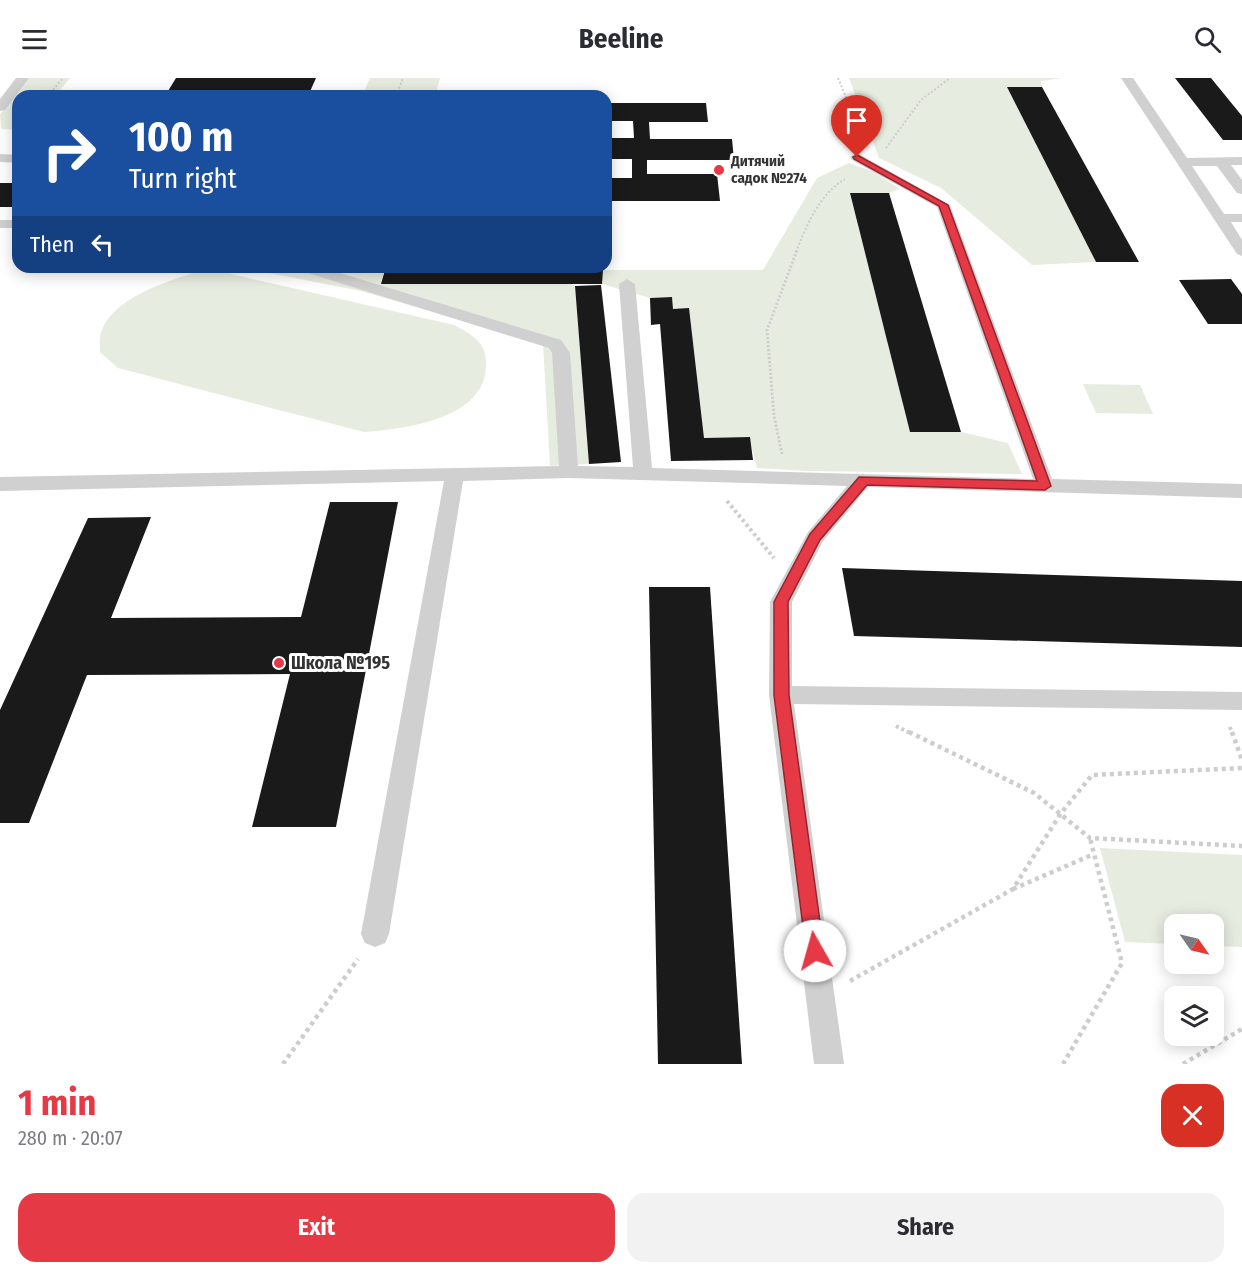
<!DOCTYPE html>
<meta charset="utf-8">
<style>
:root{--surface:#fff;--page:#f2f2f3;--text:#2b2b33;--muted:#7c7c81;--accent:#e63946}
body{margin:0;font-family:"Fira Sans Condensed",sans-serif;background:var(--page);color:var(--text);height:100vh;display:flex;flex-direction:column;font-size:22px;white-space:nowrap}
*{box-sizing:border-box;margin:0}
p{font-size:20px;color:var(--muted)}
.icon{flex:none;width:33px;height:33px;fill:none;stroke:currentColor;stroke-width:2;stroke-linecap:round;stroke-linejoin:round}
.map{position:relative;height:986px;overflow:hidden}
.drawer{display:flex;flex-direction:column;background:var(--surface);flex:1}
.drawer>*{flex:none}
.guide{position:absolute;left:12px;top:12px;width:600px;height:183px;border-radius:18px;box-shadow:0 3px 15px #0003;background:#1a4fa0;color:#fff;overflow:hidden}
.needle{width:39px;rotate:124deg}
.buttons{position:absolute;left:1164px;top:836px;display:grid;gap:12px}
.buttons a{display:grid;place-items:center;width:60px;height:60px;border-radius:12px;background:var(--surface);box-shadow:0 3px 15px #0003;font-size:30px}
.pin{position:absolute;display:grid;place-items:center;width:51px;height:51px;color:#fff;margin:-62px -26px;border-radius:50% 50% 50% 0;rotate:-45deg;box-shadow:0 0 6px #0007}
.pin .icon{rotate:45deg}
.me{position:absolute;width:66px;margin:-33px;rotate:353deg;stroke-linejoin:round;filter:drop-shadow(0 0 4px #0008)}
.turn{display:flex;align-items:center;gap:21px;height:126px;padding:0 18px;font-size:27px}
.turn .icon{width:78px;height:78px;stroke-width:2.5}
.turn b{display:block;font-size:42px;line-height:51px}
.then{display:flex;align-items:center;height:57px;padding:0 18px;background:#0003;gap:12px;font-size:22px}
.round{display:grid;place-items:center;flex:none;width:63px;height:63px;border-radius:18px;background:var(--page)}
.overview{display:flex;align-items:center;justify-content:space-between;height:102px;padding:0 18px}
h1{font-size:36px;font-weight:700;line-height:45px;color:var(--accent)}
.button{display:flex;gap:12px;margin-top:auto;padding:12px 18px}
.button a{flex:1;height:69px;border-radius:18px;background:var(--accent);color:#fff;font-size:24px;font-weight:700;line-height:69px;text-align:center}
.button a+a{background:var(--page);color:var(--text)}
header{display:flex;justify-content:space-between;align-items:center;height:78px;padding:0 18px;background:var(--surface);font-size:27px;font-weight:700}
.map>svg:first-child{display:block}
</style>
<header><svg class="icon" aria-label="menu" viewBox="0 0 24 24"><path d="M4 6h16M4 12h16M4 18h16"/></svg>Beeline<svg class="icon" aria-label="search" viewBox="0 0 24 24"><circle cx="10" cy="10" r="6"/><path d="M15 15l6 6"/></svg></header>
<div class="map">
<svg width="1242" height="986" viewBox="0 0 1242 986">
<rect width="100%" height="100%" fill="#fff"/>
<!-- green -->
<g fill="#e6ecdf">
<path d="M29,0H70L55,18H18V52L1,51L0,36Z"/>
<path d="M370,0H440L435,18H362Z"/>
<path d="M849,0H1062L1041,3L1042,9H1007L1096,184L1032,187L941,110L879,80Z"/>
<path d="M849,85L874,94L900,111L889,115L850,116L910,354H961L1008,365L1022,396L806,393L757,390L749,359L704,360L689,231H673L672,219L650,220L602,206L603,192H763L817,100Z"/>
<path d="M239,189H385L381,206H571L575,208L589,386L550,388L543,266L361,213Z"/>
<path d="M193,195H227L454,247C471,256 487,264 486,287C486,341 405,351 364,354L118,290L100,274C100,268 99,260 101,255C111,221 163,205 193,195Z"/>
<path d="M1083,306L1140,307L1153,336L1096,335Z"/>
<path d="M1100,770L1242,777V869L1214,868V846H1174V866L1125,864Z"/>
</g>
<!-- building -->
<g fill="#1a1a1a">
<path d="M176,0H316L308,18H165Z"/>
<path d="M1175,0H1211L1242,38V62H1223Z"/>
<path d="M1007,9H1042L1139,184H1096Z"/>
<path d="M606,25H706L708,44H649L650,61H732L734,82H647V96H717L720,123H606V100H632V81H606V60H634L633,43H606Z"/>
<rect x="0" y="105" width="18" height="24"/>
<path d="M850,115H889L961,354H910Z"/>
<path d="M385,192H603L602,206H381Z"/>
<path d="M1231,201L1242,216V246H1208L1179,202Z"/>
<path d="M601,207L621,384L589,386L575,208Z"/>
<path d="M672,219L673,231L689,230L704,360L750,359L753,382L671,383L660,246L651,247L650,220Z"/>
<path d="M330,424H398L336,749H252L290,596L87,597L29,745H0V632L88,440L151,439L111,540L301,539Z"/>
<path d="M842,490L1242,503V569L854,558Z"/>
<path d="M649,509H710L742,986H658Z"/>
</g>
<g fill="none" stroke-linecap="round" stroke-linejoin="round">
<!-- path-far3 -->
<g stroke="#cdcdcd" stroke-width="2" stroke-dasharray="2 2" stroke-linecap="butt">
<path d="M838,0L863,60"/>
<path d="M48,18L63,0"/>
<path d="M396,18L403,0"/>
<path d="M886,70L921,22L950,0"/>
<path d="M796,174C807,146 819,117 845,101"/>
</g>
<!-- path-far2 -->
<path stroke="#cdcdcd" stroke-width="3" stroke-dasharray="2 2" stroke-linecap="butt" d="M782,376L774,338L767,252L797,172"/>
<!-- path-far1 -->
<g stroke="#cdcdcd" stroke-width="4" stroke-dasharray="3 3" stroke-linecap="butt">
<path d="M727,423L774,480"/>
<path d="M896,648L912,656"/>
<path d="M1230,649L1232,656"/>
</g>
<!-- path -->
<g stroke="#cdcdcd" stroke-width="4.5" stroke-dasharray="4 4" stroke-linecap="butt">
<path d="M909,654L1034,715L1090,760L1242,768"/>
<path d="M1232,654L1242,682"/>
<path d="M1013,811L1094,776"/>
<path d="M850,903L1013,811L1061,735L1092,697L1242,690"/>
<path d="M283,986L358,881"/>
<path d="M1063,986L1122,885L1090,760"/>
<path d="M1183,986L1242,951"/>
</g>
<!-- lane -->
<g fill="#d0d0d0" fill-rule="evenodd">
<path d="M16,0H29L5,32L0,33V21Z"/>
<path d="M1121,0H1133L1187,80L1242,79V87H1231L1242,102V116L1237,115L1217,88H1192L1224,136H1242V144H1231L1242,162V178L1237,176Z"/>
<path d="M857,75L950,127L1052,401L1242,406V420L868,409L823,463L792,524V608L1242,614V632L794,626L844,986H814L769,617L770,524L808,454L847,408L569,400L463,403L389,856L385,865L375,869L365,865L361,856L444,403L0,413V399L559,388L552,275L549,270L298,192L296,189H320L561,262L570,275L578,388L633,389L619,206L627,201L635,206L652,390L1033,401L937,129L852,82L850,79Z"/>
<path d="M0,76L18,77V85L0,84Z"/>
<rect x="0" y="142" width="18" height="8"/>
</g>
</g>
<!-- route -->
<path fill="#e63946" stroke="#96252e" stroke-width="1.5" d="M857,77L948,127L1051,408L1045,412L867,407L820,462L788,524L789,617L824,873L821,879L815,882L808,879L806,873L774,617V524L810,456L859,399L1037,403L939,128L854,81L853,79Z"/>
<!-- markers -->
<g fill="#e63946" stroke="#fff" stroke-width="2">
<circle cx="719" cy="92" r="6"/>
<circle cx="279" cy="585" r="6"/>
</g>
<g text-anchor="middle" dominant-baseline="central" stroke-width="6" stroke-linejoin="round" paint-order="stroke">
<!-- far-poi labels -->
<g font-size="15" font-weight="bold" fill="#333" stroke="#fff" text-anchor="start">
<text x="731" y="83">Дитячий<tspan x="731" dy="17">садок №274</tspan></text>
</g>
<!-- poi labels -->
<g font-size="18" font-weight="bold" fill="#333" stroke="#fff" text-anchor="start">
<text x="291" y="585">Школа №195</text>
</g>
</g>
</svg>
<div class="buttons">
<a><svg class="needle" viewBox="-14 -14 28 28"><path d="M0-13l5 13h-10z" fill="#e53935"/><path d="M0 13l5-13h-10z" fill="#7c7c81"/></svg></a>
<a><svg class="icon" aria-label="layers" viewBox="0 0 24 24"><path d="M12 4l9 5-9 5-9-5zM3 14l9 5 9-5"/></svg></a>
</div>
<div class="pin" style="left:857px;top:79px;background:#d93025"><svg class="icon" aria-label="arrive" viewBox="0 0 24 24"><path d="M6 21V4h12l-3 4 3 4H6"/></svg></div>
<svg class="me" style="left:815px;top:873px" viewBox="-20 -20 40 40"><circle r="19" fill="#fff"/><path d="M0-13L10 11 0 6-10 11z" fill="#e63946"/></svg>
<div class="guide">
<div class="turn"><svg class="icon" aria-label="right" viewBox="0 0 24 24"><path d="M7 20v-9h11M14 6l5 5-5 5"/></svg><div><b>100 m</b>Turn right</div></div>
<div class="then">Then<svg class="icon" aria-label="left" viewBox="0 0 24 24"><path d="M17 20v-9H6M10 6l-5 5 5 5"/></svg></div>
</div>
</div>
<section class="drawer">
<div class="overview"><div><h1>1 min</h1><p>280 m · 20:07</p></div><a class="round" style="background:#d93025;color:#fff"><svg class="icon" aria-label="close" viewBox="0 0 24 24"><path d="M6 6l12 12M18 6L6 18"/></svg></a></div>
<div class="button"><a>Exit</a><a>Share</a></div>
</section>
